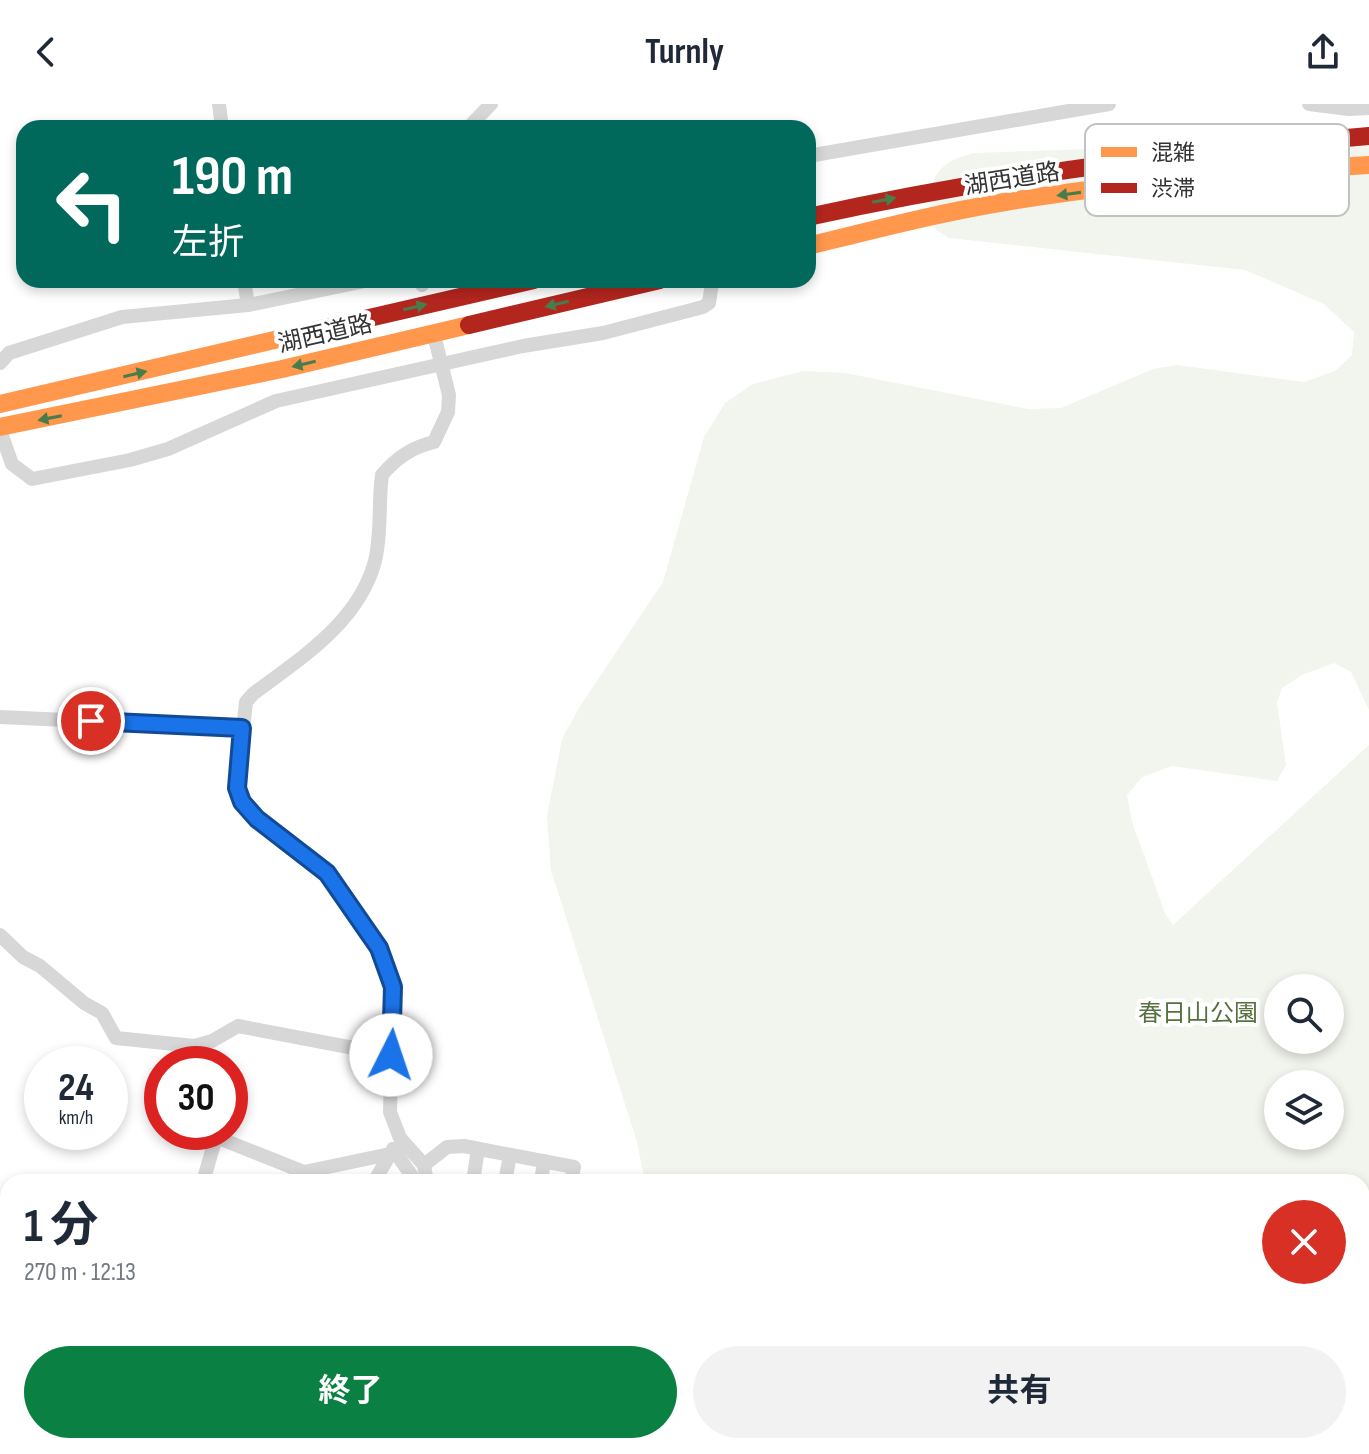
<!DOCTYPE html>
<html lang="ja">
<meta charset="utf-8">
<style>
:root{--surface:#fff;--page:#f2f2f3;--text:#1f2937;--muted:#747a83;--accent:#0b8043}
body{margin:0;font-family:"Sofia Sans Condensed","Noto Sans JP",sans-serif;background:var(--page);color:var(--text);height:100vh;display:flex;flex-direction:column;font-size:30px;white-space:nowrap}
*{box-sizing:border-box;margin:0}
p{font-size:26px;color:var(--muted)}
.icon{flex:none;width:44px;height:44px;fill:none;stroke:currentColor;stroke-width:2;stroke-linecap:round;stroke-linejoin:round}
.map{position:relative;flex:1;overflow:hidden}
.details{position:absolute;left:0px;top:1070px;width:1370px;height:280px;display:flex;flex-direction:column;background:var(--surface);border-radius:24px 24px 0 0;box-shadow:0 4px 12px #0003}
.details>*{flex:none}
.top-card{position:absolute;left:16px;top:16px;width:800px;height:168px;border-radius:24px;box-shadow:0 4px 12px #0003;background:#00695c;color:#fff;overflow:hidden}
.tools{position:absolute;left:1264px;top:870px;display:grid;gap:16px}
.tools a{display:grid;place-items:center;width:80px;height:80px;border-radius:50%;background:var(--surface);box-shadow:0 4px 12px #0003;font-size:40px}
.speed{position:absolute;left:24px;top:942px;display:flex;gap:16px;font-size:40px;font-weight:700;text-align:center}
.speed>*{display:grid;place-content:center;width:104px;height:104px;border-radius:50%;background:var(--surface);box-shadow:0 4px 12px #0003;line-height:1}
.speed small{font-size:20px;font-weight:400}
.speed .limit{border:12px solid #d22;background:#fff;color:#111}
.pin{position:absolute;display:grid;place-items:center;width:68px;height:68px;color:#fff;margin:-34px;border:4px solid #fff;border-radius:50%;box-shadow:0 2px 8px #0007}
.me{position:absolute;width:88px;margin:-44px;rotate:4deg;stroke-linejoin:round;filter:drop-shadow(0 0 6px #0008)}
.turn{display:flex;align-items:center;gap:28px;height:168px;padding:0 24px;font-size:36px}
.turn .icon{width:104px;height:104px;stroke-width:2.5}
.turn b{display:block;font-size:56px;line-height:68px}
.round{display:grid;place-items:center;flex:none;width:84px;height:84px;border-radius:42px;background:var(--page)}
.headline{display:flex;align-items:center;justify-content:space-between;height:136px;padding:0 24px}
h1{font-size:48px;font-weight:700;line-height:60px}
.action{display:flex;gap:16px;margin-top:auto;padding:16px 24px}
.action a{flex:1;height:92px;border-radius:48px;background:var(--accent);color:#fff;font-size:32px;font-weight:700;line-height:92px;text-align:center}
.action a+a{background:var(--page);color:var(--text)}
header{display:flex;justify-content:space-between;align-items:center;height:104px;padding:0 24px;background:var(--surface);font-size:36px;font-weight:700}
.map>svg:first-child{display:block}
</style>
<header><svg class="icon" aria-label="back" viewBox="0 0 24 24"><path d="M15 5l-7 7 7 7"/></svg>Turnly<svg class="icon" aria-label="share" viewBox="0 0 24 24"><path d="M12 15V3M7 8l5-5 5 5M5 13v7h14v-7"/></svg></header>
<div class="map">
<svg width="1369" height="1350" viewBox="0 0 1369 1350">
<rect width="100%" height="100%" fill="#fff"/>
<!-- green -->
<path fill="#f1f5ed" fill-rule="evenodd" d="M1351,36L1369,39V606L1351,568L1334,559L1302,571L1282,584L1277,599L1286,661L1277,677L1172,662L1142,673L1127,691L1132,718L1165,809L1173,821L1369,641V1350H536L544,1342H1362V1078H645L637,1038L551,766L547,712L562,635L580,602L663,478L704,333L725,299L753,280L803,267L845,269L1028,305L1061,304L1153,265L1177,261L1304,278L1335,267L1352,251L1354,228L1324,200L1245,166L949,134L936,126C929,102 924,76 948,59C954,54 966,52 973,49ZM1278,884H1330V936H1278ZM1278,980H1330V1032H1278Z"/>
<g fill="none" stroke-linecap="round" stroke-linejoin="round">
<!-- street -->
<g stroke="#d7d7d7" stroke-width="14">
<path d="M219,0L222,24"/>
<path d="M1309,0L1349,5L1369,4"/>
<path d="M468,24L491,0"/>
<path d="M808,52L1109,0"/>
<path d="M244,176L248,201"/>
<path d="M420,176L422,181"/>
<path d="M0,259L9,249L122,213L248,201L370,176"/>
<path d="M0,326L12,360L32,375L130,356L168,345L276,297L523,242L603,229L703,203L709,199L712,179"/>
<path d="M0,613L242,624"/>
<path d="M0,831L23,853L40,862L84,899L102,909L116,934L194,942L212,937L238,922L391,951"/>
<path d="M393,1045L412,1072V1078"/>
<path d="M424,1061L447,1043L464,1042L574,1063L571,1078"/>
<path d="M203,1078L216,1033L304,1068L390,1050"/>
<path d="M374,1078L393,1045"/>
<path d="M427,1078L424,1061L400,1034L390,1008L393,883L379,844L327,769L257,715L242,698L237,684L246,598L253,590C301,554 359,518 375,457C382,428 378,399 382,371C396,354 412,343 434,338L448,308L449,291L436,239"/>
<path d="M473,1078L478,1045"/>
<path d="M505,1078L510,1051"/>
<path d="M541,1078L544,1057"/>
<path d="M135,1349L162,1346L182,1350"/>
<path d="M241,1350L244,1342"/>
<path d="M333,1350L336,1342"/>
</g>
<!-- slow -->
<g stroke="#ff974d" stroke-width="18">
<path d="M808,142C873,126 938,109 1005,98C1125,78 1247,68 1369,61"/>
<path d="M0,300L317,226"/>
<path d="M0,323L282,265L469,221"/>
</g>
<!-- jam -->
<g stroke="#b3261e" stroke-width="18">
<path d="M808,113C993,72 1180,48 1369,32"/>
<path d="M469,221L660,176"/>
<path d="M317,226L534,176"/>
</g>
</g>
<!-- one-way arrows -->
<defs><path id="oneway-solid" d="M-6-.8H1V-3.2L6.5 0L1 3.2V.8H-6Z" transform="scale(2)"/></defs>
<g fill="#497c4b">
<use href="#oneway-solid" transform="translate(1069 90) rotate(172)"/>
<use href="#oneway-solid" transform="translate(884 96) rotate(-11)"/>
<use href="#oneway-solid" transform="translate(557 200) rotate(167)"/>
<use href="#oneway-solid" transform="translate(415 203) rotate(-13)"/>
<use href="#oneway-solid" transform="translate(304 260) rotate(167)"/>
<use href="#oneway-solid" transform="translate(135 270) rotate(-13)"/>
<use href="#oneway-solid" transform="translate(50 314) rotate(169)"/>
</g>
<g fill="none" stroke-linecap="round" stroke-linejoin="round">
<defs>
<path id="route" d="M91,617L242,624L237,684L242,698L257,715L327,769L379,844L393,883L391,951"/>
</defs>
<!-- route casing -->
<use href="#route" stroke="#114b97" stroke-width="20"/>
<!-- route -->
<use href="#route" stroke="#1a73e8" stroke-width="14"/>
</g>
<g text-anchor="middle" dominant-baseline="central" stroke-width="8" stroke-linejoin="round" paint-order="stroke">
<!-- street labels -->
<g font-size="24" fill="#333" stroke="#fff">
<text transform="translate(1012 75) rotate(-9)">湖西道路</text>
<text transform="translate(325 230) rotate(-13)">湖西道路</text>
</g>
<!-- park labels -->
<g font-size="24" fill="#56703f" stroke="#fff">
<text x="1198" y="909">春日山公園</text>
</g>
</g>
<!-- legend -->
<rect x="1085" y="20" width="264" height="92" rx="12" fill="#fff" stroke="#c2c2c2" stroke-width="2"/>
<rect x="1101" y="43" width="36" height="10" fill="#ff974d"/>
<rect x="1101" y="79" width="36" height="10" fill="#b3261e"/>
<g font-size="22" fill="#333">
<text x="1151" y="56">混雑</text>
<text x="1151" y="92">渋滞</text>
</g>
</svg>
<div class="tools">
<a><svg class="icon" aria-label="search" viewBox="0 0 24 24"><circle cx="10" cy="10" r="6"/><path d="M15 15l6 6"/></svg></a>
<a><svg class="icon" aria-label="layers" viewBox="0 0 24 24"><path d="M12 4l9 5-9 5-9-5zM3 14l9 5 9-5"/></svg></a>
</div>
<div class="speed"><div>24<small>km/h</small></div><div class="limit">30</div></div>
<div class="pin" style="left:91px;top:617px;background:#d93025"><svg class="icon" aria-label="arrive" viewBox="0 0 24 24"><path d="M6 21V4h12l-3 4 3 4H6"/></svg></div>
<svg class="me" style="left:391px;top:951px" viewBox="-20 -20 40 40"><circle r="19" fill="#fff"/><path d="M0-13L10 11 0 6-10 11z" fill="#1a73e8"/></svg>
<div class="top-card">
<div class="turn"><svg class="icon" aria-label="left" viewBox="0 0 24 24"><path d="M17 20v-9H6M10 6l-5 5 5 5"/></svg><div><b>190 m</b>左折</div></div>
</div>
<section class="details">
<div class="headline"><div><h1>1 分</h1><p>270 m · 12:13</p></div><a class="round" style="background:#d93025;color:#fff"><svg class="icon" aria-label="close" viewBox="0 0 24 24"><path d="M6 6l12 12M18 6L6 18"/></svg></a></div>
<div class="action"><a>終了</a><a>共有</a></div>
</section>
</div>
